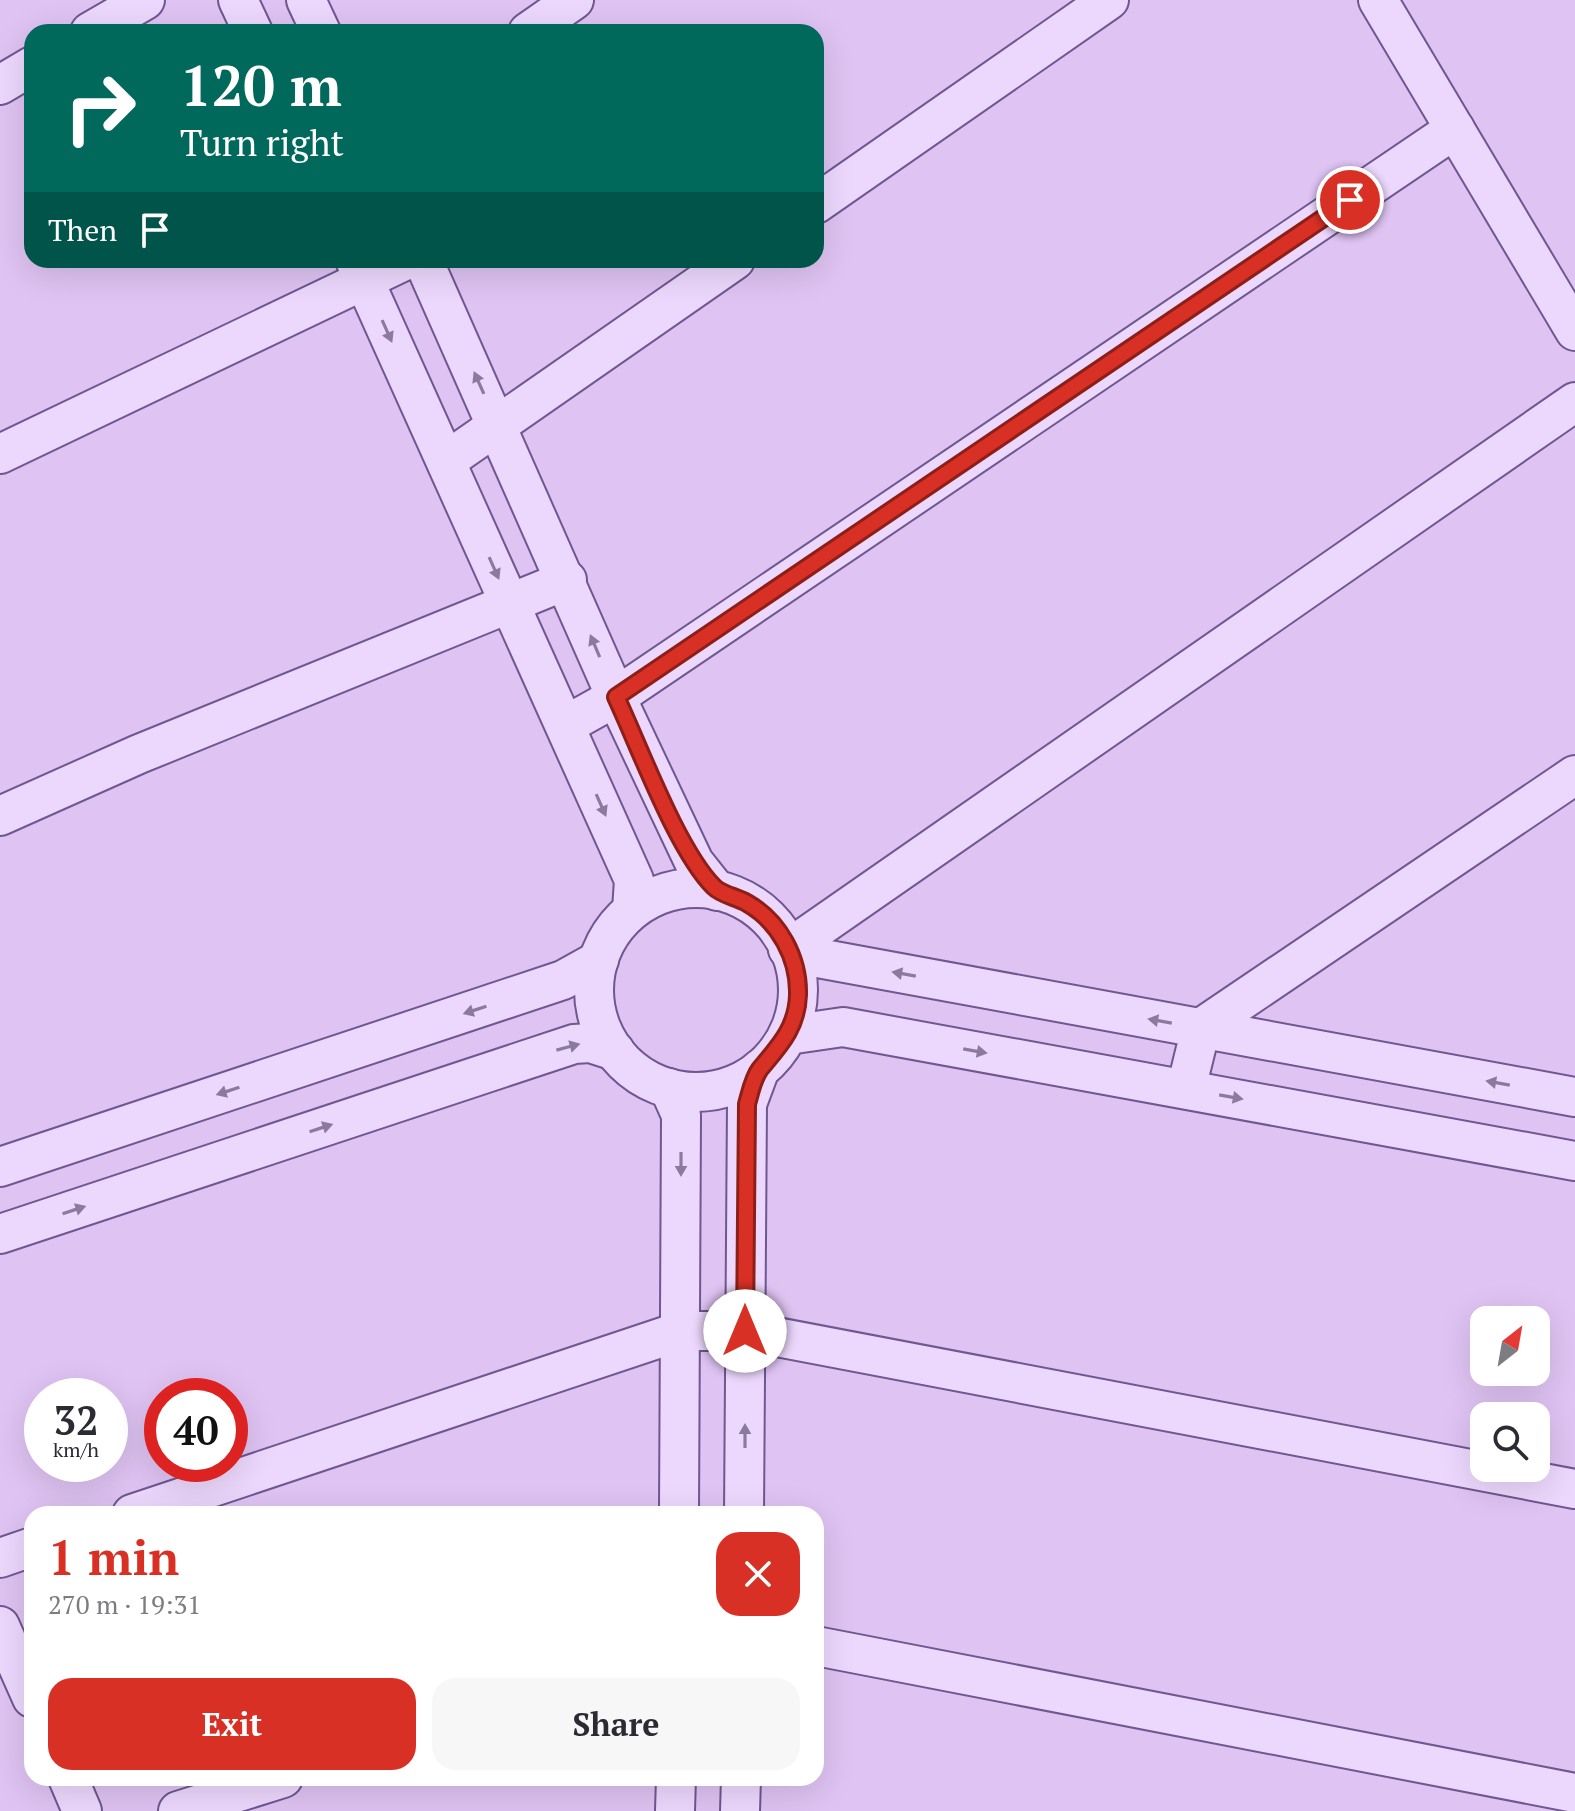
<!DOCTYPE html>
<meta charset="utf-8">
<style>
:root{--surface:#fff;--page:#f7f7f7;--text:#2b2b33;--muted:#7c7c81;--accent:#d93025}
body{margin:0;font-family:"PT Serif",serif;background:var(--page);color:var(--text);height:100vh;display:flex;flex-direction:column;font-size:30px;white-space:nowrap}
*{box-sizing:border-box;margin:0}
p{font-size:26px;color:var(--muted)}
.icon{flex:none;width:44px;height:44px;fill:none;stroke:currentColor;stroke-width:2;stroke-linecap:round;stroke-linejoin:round}
.map{position:relative;flex:1;overflow:hidden}
.drawer{position:absolute;left:24px;top:1506px;width:800px;height:280px;display:flex;flex-direction:column;background:var(--surface);border-radius:24px;box-shadow:0 8px 32px #0002}
.drawer>*{flex:none}
.banner{position:absolute;left:24px;top:24px;width:800px;height:244px;border-radius:24px;box-shadow:0 8px 32px #0002;background:#00695c;color:#fff;overflow:hidden}
.needle{width:52px;rotate:31deg}
.controls{position:absolute;left:1470px;top:1306px;display:grid;gap:16px}
.controls a{display:grid;place-items:center;width:80px;height:80px;border-radius:16px;background:var(--surface);box-shadow:0 8px 32px #0002;font-size:40px}
.speed{position:absolute;left:24px;top:1378px;display:flex;gap:16px;font-size:40px;font-weight:700;text-align:center}
.speed>*{display:grid;place-content:center;width:104px;height:104px;border-radius:50%;background:var(--surface);box-shadow:0 8px 32px #0002;line-height:1}
.speed small{font-size:20px;font-weight:400}
.speed .limit{border:12px solid #d22;background:#fff;color:#111}
.pin{position:absolute;display:grid;place-items:center;width:68px;height:68px;color:#fff;margin:-34px;border:4px solid #fff;border-radius:50%;box-shadow:0 2px 8px #0007}
.me{position:absolute;width:88px;margin:-44px;rotate:0deg;stroke-linejoin:round;filter:drop-shadow(0 0 6px #0008)}
.turn{display:flex;align-items:center;gap:28px;height:168px;padding:0 24px;font-size:36px}
.turn .icon{width:104px;height:104px;stroke-width:2.5}
.turn b{display:block;font-size:56px;line-height:68px}
.then{display:flex;align-items:center;height:76px;padding:0 24px;background:#0003;gap:16px;font-size:30px}
.round{display:grid;place-items:center;flex:none;width:84px;height:84px;border-radius:24px;background:var(--page)}
.head{display:flex;align-items:center;justify-content:space-between;height:136px;padding:0 24px}
h1{font-size:48px;font-weight:800;line-height:60px;color:var(--accent)}
.cta{display:flex;gap:16px;margin-top:auto;padding:16px 24px}
.cta a{flex:1;height:92px;border-radius:24px;background:var(--accent);color:#fff;font-size:32px;font-weight:800;line-height:92px;text-align:center}
.cta a+a{background:var(--page);color:var(--text)}
.map>svg:first-child{display:block}
</style>
<div class="map">
<svg width="1575" height="1811" viewBox="0 0 1575 1811">
<rect width="100%" height="100%" fill="#dfc3f3"/>
<g fill="none" stroke-linecap="round" stroke-linejoin="round">
<defs>
<g id="minor">
<path d="M238,0L253,32"/>
<path d="M306,0L321,32"/>
<path d="M1378,0L1575,331"/>
<path d="M90,32L145,0"/>
<path d="M528,32L574,0"/>
<path d="M0,85L32,66"/>
<path d="M816,204L1109,0"/>
<path d="M355,260L634,880L632,910"/>
<path d="M423,260L616,697L694,862L717,891"/>
<path d="M0,454L406,260"/>
<path d="M446,461L735,260"/>
<path d="M566,725L616,697L1455,129"/>
<path d="M0,816L139,754L567,580"/>
<circle cx="696" cy="990" r="102"/>
<path d="M788,949L1575,402"/>
<path d="M788,949L818,958L1575,1097"/>
<path d="M788,1035L843,1027L1575,1161"/>
<path d="M669,1088L681,1115L679,1514"/>
<path d="M1186,1089L1201,1028L1575,775"/>
<path d="M0,1167L563,980L599,960"/>
<path d="M0,1234L574,1044L590,1043L615,1051"/>
<path d="M132,1514L681,1331H745L1575,1489"/>
<path d="M744,1514L747,1104L760,1069"/>
<path d="M0,1558L32,1547"/>
<path d="M0,1626L32,1698"/>
<path d="M816,1646L1575,1793"/>
<path d="M68,1778L82,1811"/>
<path d="M178,1811L283,1778"/>
<path d="M675,1811L676,1778"/>
<path d="M740,1811L741,1778"/>
</g>
</defs>
<!-- minor casing -->
<use href="#minor" stroke="#6f5791" stroke-width="42"/>
<!-- minor -->
<use href="#minor" stroke="#edd8fd" stroke-width="38"/>
</g>
<!-- one-way arrows -->
<defs><path id="oneway-solid" d="M-6-.8H1V-3.2L6.5 0L1 3.2V.8H-6Z" transform="scale(2)"/></defs>
<g fill="#8b7a9e">
<use href="#oneway-solid" transform="translate(387 331) rotate(66)"/>
<use href="#oneway-solid" transform="translate(479 383) rotate(-114)"/>
<use href="#oneway-solid" transform="translate(494 568) rotate(66)"/>
<use href="#oneway-solid" transform="translate(595 646) rotate(-113)"/>
<use href="#oneway-solid" transform="translate(601 805) rotate(66)"/>
<use href="#oneway-solid" transform="translate(904 974) rotate(-170)"/>
<use href="#oneway-solid" transform="translate(475 1010) rotate(162)"/>
<use href="#oneway-solid" transform="translate(1160 1021) rotate(-170)"/>
<use href="#oneway-solid" transform="translate(568 1047) rotate(-15)"/>
<use href="#oneway-solid" transform="translate(975 1051) rotate(10)"/>
<use href="#oneway-solid" transform="translate(1498 1083) rotate(-170)"/>
<use href="#oneway-solid" transform="translate(228 1091) rotate(162)"/>
<use href="#oneway-solid" transform="translate(1231 1097) rotate(10)"/>
<use href="#oneway-solid" transform="translate(321 1128) rotate(-18)"/>
<use href="#oneway-solid" transform="translate(681 1164) rotate(90)"/>
<use href="#oneway-solid" transform="translate(74 1210) rotate(-18)"/>
<use href="#oneway-solid" transform="translate(745 1436) rotate(-90)"/>
</g>
<g fill="none" stroke-linecap="round" stroke-linejoin="round">
<defs>
<path id="route" d="M745,1331L747,1104C750,1094 753,1078 760,1069C779,1046 797,1028 798,995C799,958 779,921 747,903C737,897 722,895 714,887C677,850 640,748 616,697L1350,200"/>
</defs>
<!-- route casing -->
<use href="#route" stroke="#8d1f18" stroke-width="20"/>
<!-- route -->
<use href="#route" stroke="#d93025" stroke-width="14"/>
</g>
</svg>
<div class="controls">
<a><svg class="needle" viewBox="-14 -14 28 28"><path d="M0-13l5 13h-10z" fill="#e53935"/><path d="M0 13l5-13h-10z" fill="#7c7c81"/></svg></a>
<a><svg class="icon" aria-label="search" viewBox="0 0 24 24"><circle cx="10" cy="10" r="6"/><path d="M15 15l6 6"/></svg></a>
</div>
<div class="speed"><div>32<small>km/h</small></div><div class="limit">40</div></div>
<div class="pin" style="left:1350px;top:200px;background:#d93025"><svg class="icon" aria-label="arrive" viewBox="0 0 24 24"><path d="M6 21V4h12l-3 4 3 4H6"/></svg></div>
<svg class="me" style="left:745px;top:1331px" viewBox="-20 -20 40 40"><circle r="19" fill="#fff"/><path d="M0-13L10 11 0 6-10 11z" fill="#d93025"/></svg>
<div class="banner">
<div class="turn"><svg class="icon" aria-label="right" viewBox="0 0 24 24"><path d="M7 20v-9h11M14 6l5 5-5 5"/></svg><div><b>120 m</b>Turn right</div></div>
<div class="then">Then<svg class="icon" aria-label="arrive" viewBox="0 0 24 24"><path d="M6 21V4h12l-3 4 3 4H6"/></svg></div>
</div>
<section class="drawer">
<div class="head"><div><h1>1 min</h1><p>270 m · 19:31</p></div><a class="round" style="background:#d93025;color:#fff"><svg class="icon" aria-label="close" viewBox="0 0 24 24"><path d="M6 6l12 12M18 6L6 18"/></svg></a></div>
<div class="cta"><a>Exit</a><a>Share</a></div>
</section>
</div>
